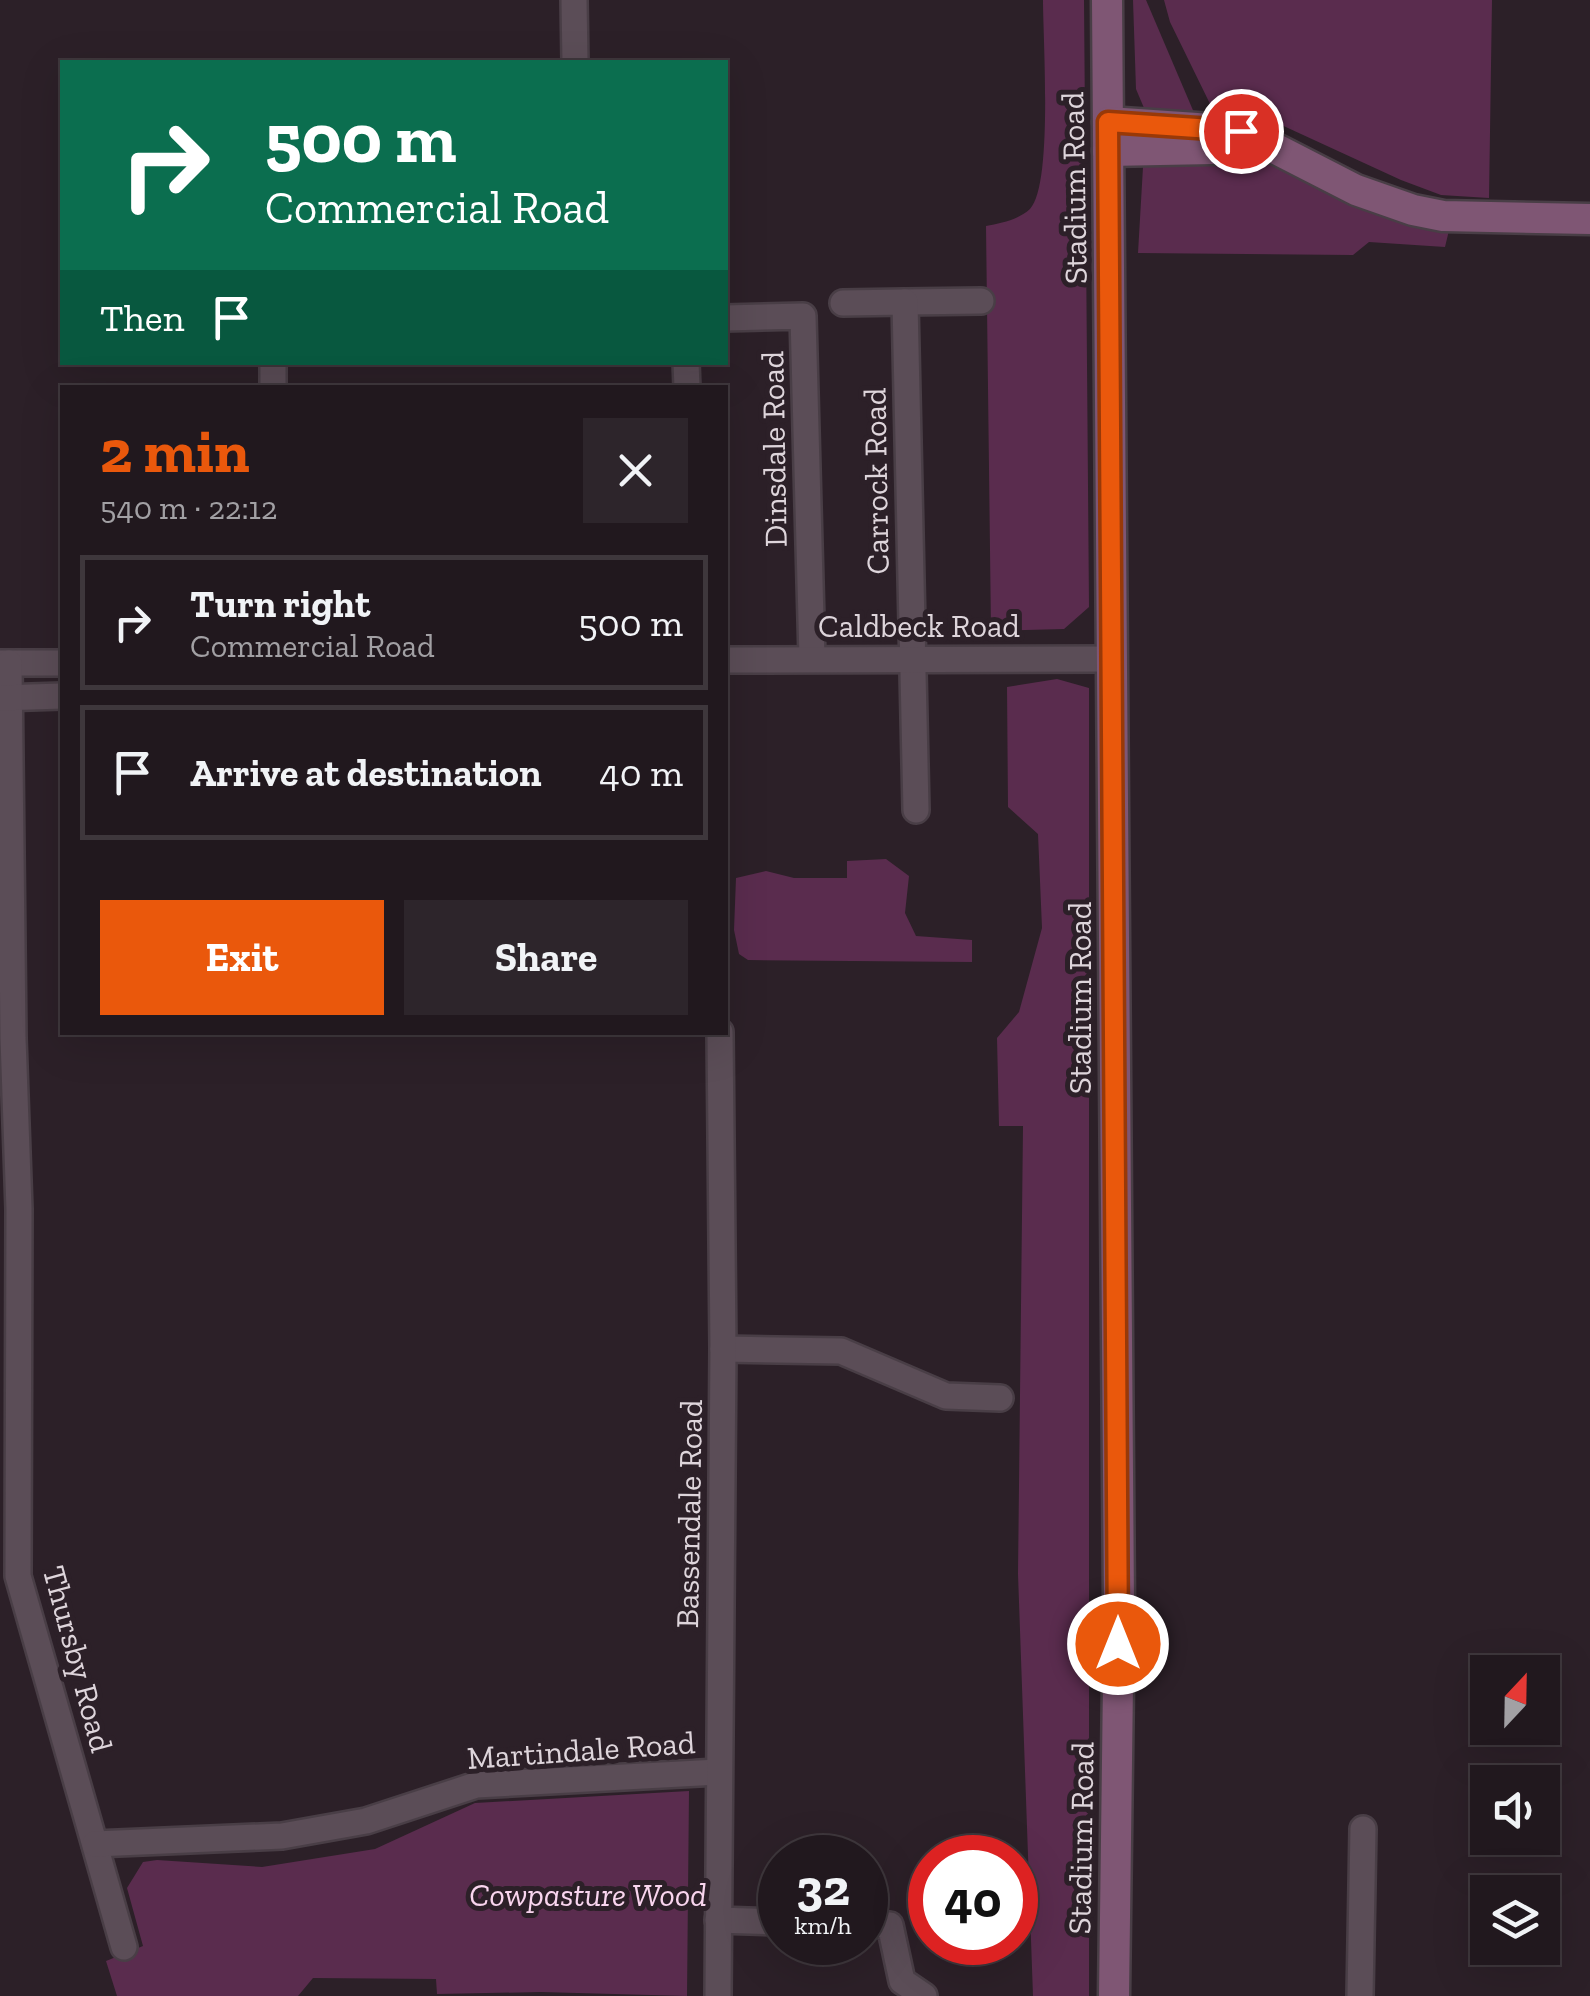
<!DOCTYPE html>
<meta charset="utf-8">
<style>
:root{--surface:#21181e;--page:#2d252b;--text:#f1f3f6;--muted:#a2a0a4;--line:#3e373c;--accent:#ea580c}
body{margin:0;font-family:"Zilla Slab",serif;background:var(--page);color:var(--text);height:100vh;display:flex;flex-direction:column;font-size:38px;white-space:nowrap}
*{box-sizing:border-box;margin:0}
p{font-size:32px;color:var(--muted)}
.icon{flex:none;width:55px;height:55px;fill:none;stroke:currentColor;stroke-width:2;stroke-linecap:round;stroke-linejoin:round}
.map{position:relative;flex:1;overflow:hidden}
.sheet{position:absolute;left:60px;top:385px;width:668px;height:650px;display:flex;flex-direction:column;background:var(--surface);border-radius:0px;box-shadow:0 10px 40px #0002,0 0 0 2px var(--line)}
.sheet>*{flex:none}
.guide{position:absolute;left:60px;top:60px;width:668px;height:305px;border-radius:0px;box-shadow:0 10px 40px #0002,0 0 0 2px var(--line);background:#0b6e4f;color:#fff;overflow:hidden}
.needle{width:65px;rotate:22deg}
.buttons{position:absolute;left:1470px;top:1655px;display:grid;gap:20px}
.buttons a{display:grid;place-items:center;width:90px;height:90px;border-radius:0px;background:var(--surface);box-shadow:0 10px 40px #0002,0 0 0 2px var(--line);font-size:50px}
.speed{position:absolute;left:758px;top:1835px;display:flex;gap:20px;font-size:50px;font-weight:700;text-align:center}
.speed>*{display:grid;place-content:center;width:130px;height:130px;border-radius:50%;background:var(--surface);box-shadow:0 10px 40px #0002,0 0 0 2px var(--line);line-height:1}
.speed small{font-size:25px;font-weight:400}
.speed .limit{border:15px solid #d22;background:#fff;color:#111}
.pin{position:absolute;display:grid;place-items:center;width:85px;height:85px;color:#fff;margin:-42px;border:5px solid #fff;border-radius:50%;box-shadow:0 2px 10px #0007}
.me{position:absolute;width:110px;margin:-55px;rotate:0deg;stroke-linejoin:round;filter:drop-shadow(0 0 8px #0008)}
.turn{display:flex;align-items:center;gap:35px;height:210px;padding:0 40px;font-size:45px}
.turn .icon{width:130px;height:130px;stroke-width:2.5}
.turn b{display:block;font-size:70px;line-height:85px}
.then{display:flex;align-items:center;height:95px;padding:0 40px;background:#0003;gap:20px;font-size:38px}
.round{display:grid;place-items:center;flex:none;width:105px;height:105px;border-radius:0px;background:var(--page)}
.summary{display:flex;align-items:center;justify-content:space-between;height:170px;padding:0 40px}
h1{font-size:60px;font-weight:700;line-height:75px;color:var(--accent)}
.primary-button{display:flex;gap:20px;margin-top:auto;padding:20px 40px}
.primary-button a{flex:1;height:115px;border-radius:0px;background:var(--accent);color:#fff;font-size:40px;font-weight:700;line-height:115px;text-align:center}
.primary-button a+a{background:var(--page);color:var(--text)}
ul{padding:0;list-style:none}
li{display:flex;align-items:center;gap:30px;height:135px;margin:0 20px 15px;padding:0 20px;border:5px solid var(--line);border-radius:0px}
li div{flex:1}
li b{display:block;font-size:38px}
li em{font-style:normal}
.map>svg:first-child{display:block}
</style>
<div class="map">
<svg width="1590" height="1996" viewBox="0 0 1590 1996">
<rect width="100%" height="100%" fill="#2c2028"/>
<!-- green -->
<g fill="#5a2c4e">
<path d="M1043,0H1084L1089,607L1064,629L991,631L986,226C1001,223 1018,220 1030,209C1053,185 1043,39 1043,0Z"/>
<path d="M1133,0H1146L1195,115L1144,108L1136,89Z"/>
<path d="M1164,0H1492L1489,198L1441,195L1401,180L1266,118L1213,110L1170,22Z"/>
<path d="M1171,157L1273,158L1451,222L1445,247L1369,242L1353,255L1138,253L1143,167Z"/>
<path d="M1057,679L1089,688V1996H1033L1018,1574L1023,1126H999L997,1038L1019,1012L1042,928L1038,834L1008,807L1007,687Z"/>
<path d="M886,859L909,876L905,913L916,936L972,940V962L748,960L739,954L734,930L736,878L766,871L794,878H847V861Z"/>
<path d="M689,1791L687,1996L541,1992L437,1994L436,1979L313,1978L298,1996H117L106,1961L143,1946L127,1888L143,1862L157,1860L262,1867L375,1849L475,1803Z"/>
</g>
<g fill="none" stroke-linecap="round" stroke-linejoin="round">
<defs>
<g id="street">
<path d="M574,0L575,62"/>
<path d="M905,302L981,301"/>
<path d="M843,303L905,302L916,810"/>
<path d="M725,318L803,316L812,658"/>
<path d="M273,362V388"/>
<path d="M686,362L687,388"/>
<path d="M725,660L1114,659"/>
<path d="M0,663H62"/>
<path d="M9,663L13,1038L19,1209L18,1576L124,1947"/>
<path d="M0,698L62,696"/>
<path d="M723,1349L841,1351L946,1396L1000,1398"/>
<path d="M95,1844L282,1836L366,1821L476,1785L718,1772"/>
<path d="M718,1920L780,1922"/>
<path d="M865,1924L890,1925L902,1981L924,1996"/>
<path d="M718,1996L723,1349L720,1032"/>
<path d="M1360,1996L1363,1829"/>
</g>
<g id="secondary">
<path d="M1107,0L1119,1605L1114,1996"/>
<path d="M1108,122L1241,131L1356,190L1413,210L1443,216L1590,219"/>
<path d="M1108,151L1265,148"/>
</g>
</defs>
<!-- street casing -->
<use href="#street" stroke="#493e46" stroke-width="30"/>
<!-- secondary casing -->
<use href="#secondary" stroke="#493e46" stroke-width="35"/>
<!-- street -->
<use href="#street" stroke="#5b4d57" stroke-width="25"/>
<!-- secondary -->
<use href="#secondary" stroke="#7f5674" stroke-width="30"/>
</g>
<g fill="none" stroke-linecap="round" stroke-linejoin="round">
<defs>
<path id="route" d="M1118,1644L1108,122L1241,131"/>
</defs>
<!-- route casing -->
<use href="#route" stroke="#983908" stroke-width="25"/>
<!-- route -->
<use href="#route" stroke="#ea580c" stroke-width="18"/>
</g>
<g text-anchor="middle" dominant-baseline="central" stroke-width="10" stroke-linejoin="round" paint-order="stroke">
<!-- street labels -->
<g font-size="32" fill="#ded5db" stroke="#2c2028">
<text transform="translate(1074 188) rotate(-91)">Stadium Road</text>
<text transform="translate(774 449) rotate(-91)">Dinsdale Road</text>
<text transform="translate(876 481) rotate(-91)">Carrock Road</text>
<text x="919" y="626">Caldbeck Road</text>
<text transform="translate(1080 998) rotate(-90)">Stadium Road</text>
<text transform="translate(689 1514) rotate(-89)">Bassendale Road</text>
<text transform="translate(78 1659) rotate(75)">Thursby Road</text>
<text transform="translate(581 1750) rotate(-4)">Martindale Road</text>
<text transform="translate(1081 1838) rotate(-89)">Stadium Road</text>
</g>
<!-- park labels -->
<g font-size="32" font-style="italic" fill="#f9d5ee" stroke="#2c2028">
<text x="588" y="1895">Cowpasture Wood</text>
</g>
</g>
</svg>
<div class="buttons">
<a><svg class="needle" viewBox="-14 -14 28 28"><path d="M0-13l5 13h-10z" fill="#e53935"/><path d="M0 13l5-13h-10z" fill="#a2a0a4"/></svg></a>
<a><svg class="icon" aria-label="sound" viewBox="0 0 24 24"><path d="M4 9h4l5-4v14l-5-4H4zM17 9q2 3 0 6"/></svg></a>
<a><svg class="icon" aria-label="layers" viewBox="0 0 24 24"><path d="M12 4l9 5-9 5-9-5zM3 14l9 5 9-5"/></svg></a>
</div>
<div class="speed"><div>32<small>km/h</small></div><div class="limit">40</div></div>
<div class="pin" style="left:1241px;top:131px;background:#d93025"><svg class="icon" aria-label="arrive" viewBox="0 0 24 24"><path d="M6 21V4h12l-3 4 3 4H6"/></svg></div>
<svg class="me" style="left:1118px;top:1644px" viewBox="-20 -20 40 40"><circle r="17" fill="#ea580c" stroke="#fff" stroke-width="3"/><path d="M0-11L8 9 0 5-8 9z" fill="#fff"/></svg>
<div class="guide">
<div class="turn"><svg class="icon" aria-label="right" viewBox="0 0 24 24"><path d="M7 20v-9h11M14 6l5 5-5 5"/></svg><div><b>500 m</b>Commercial Road</div></div>
<div class="then">Then<svg class="icon" aria-label="arrive" viewBox="0 0 24 24"><path d="M6 21V4h12l-3 4 3 4H6"/></svg></div>
</div>
<section class="sheet">
<div class="summary"><div><h1>2 min</h1><p>540 m · 22:12</p></div><a class="round"><svg class="icon" aria-label="close" viewBox="0 0 24 24"><path d="M6 6l12 12M18 6L6 18"/></svg></a></div>
<ul>
<li><svg class="icon" aria-label="right" viewBox="0 0 24 24"><path d="M7 20v-9h11M14 6l5 5-5 5"/></svg><div><b>Turn right</b><p>Commercial Road</p></div><em>500 m</em></li>
<li><svg class="icon" aria-label="arrive" viewBox="0 0 24 24"><path d="M6 21V4h12l-3 4 3 4H6"/></svg><div><b>Arrive at destination</b></div><em>40 m</em></li>
</ul>
<div class="primary-button"><a>Exit</a><a>Share</a></div>
</section>
</div>
